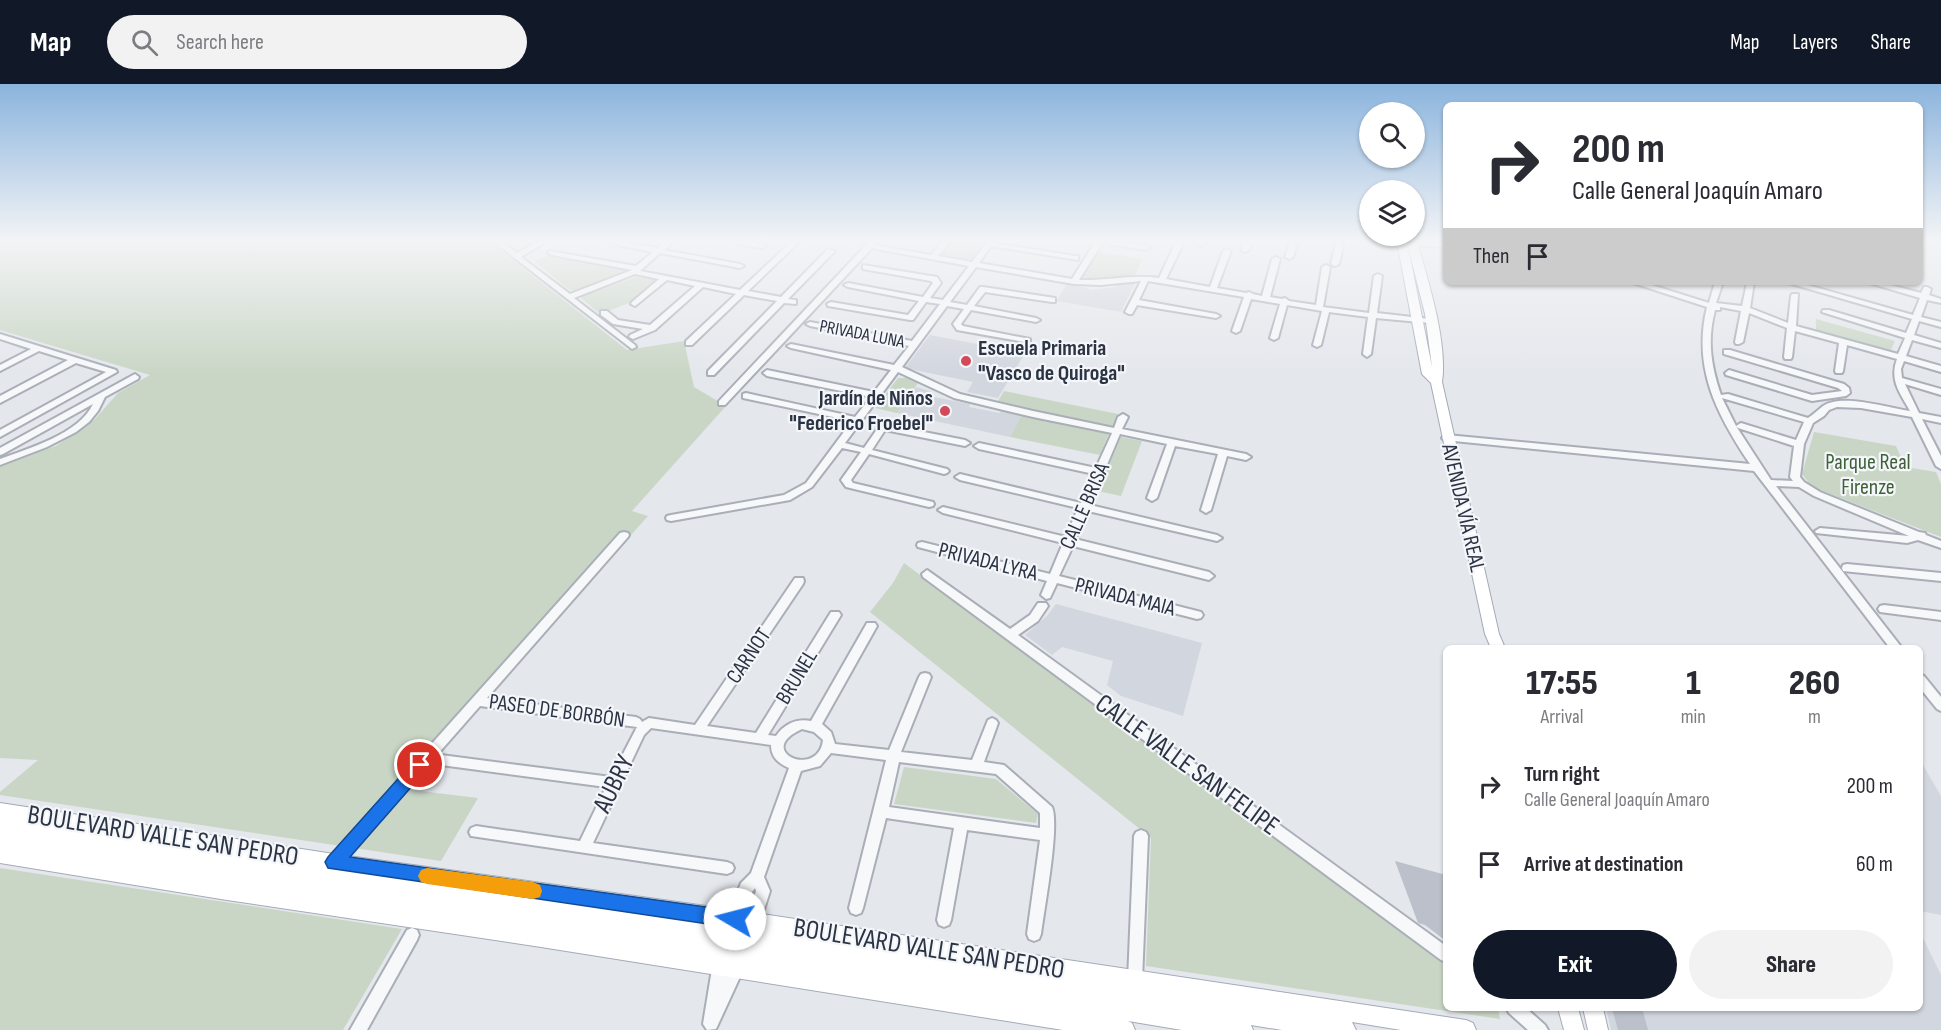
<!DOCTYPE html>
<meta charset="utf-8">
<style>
:root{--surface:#fff;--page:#f2f2f3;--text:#2b2b33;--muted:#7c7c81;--accent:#111827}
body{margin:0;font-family:"Sofia Sans Condensed",sans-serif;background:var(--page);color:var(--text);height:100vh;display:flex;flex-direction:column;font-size:22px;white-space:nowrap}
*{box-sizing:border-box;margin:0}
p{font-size:20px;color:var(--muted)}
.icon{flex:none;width:33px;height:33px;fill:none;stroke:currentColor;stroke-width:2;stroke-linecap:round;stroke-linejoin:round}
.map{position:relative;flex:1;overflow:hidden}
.details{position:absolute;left:1443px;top:561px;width:480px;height:366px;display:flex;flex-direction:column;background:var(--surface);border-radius:9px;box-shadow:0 2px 4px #0004}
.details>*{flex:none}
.hud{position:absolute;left:1443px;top:18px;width:480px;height:183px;border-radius:9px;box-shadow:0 2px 4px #0004;background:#fff;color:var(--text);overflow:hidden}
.tools{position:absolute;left:1359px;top:18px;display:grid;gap:12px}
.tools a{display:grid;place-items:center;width:66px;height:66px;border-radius:50%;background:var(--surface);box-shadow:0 2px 4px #0004;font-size:30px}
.pin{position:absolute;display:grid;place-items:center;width:51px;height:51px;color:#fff;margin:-26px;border:3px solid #fff;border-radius:50%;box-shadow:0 2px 6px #0007}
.me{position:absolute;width:66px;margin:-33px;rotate:278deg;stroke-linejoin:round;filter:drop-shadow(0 0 4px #0008)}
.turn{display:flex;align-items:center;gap:21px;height:126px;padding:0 30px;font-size:27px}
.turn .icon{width:78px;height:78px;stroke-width:2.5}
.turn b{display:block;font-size:42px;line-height:51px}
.then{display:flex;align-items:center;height:57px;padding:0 30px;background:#0003;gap:12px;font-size:22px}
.eta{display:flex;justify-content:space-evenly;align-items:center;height:102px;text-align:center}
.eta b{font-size:36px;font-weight:800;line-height:42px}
.primary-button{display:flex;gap:12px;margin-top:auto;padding:12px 30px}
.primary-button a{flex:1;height:69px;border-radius:36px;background:var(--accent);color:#fff;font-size:24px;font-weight:800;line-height:69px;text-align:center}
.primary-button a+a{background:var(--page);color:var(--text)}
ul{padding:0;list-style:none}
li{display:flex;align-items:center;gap:18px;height:78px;padding:0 30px}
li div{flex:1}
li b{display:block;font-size:22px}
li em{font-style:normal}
header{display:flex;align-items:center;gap:36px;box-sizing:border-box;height:84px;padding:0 30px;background:var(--accent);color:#fff}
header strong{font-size:28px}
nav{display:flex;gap:33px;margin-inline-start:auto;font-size:21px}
.search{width:420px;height:54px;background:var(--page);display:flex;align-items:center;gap:15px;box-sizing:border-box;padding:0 21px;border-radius:33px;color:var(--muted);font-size:22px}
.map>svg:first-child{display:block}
</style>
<header>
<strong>Map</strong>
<div class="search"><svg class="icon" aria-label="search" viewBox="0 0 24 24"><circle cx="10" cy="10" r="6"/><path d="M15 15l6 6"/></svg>Search here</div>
<nav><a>Map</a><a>Layers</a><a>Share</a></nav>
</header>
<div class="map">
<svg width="1941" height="946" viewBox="0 0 1941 946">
<rect width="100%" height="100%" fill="#e4e7ec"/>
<!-- built -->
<g fill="#d2d6de">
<path d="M1133,198L1135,199L1121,228L1057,217L1067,199L1092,206L1116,203L1118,199Z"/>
<path d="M930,251L1025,269L998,314L967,308L973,298L905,284Z"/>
<path d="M916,303L930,307L934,313L970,320L969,323L999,329L1002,326L1022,330L1010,353L897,329Z"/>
<path d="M1056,520L1202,559L1183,632L1121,612L1107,601L1113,577L1062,563L1052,571L1025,551L1047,532Z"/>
<path d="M1920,676L1941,712V831L1920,827Z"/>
<path d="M1920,848L1941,891V946H1611L1606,924H1920Z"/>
</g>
<!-- green -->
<g fill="#c9d6c5">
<path d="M0,158H490L627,266L684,257L694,303L726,322L632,427L648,432L404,705L478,714L441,777L0,711V708L38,676L0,674V380L56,362L95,335L118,309L150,291L0,246Z"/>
<path d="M950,158H986L973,176L942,172L940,171Z"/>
<path d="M1097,168L1143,175L1135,191L1086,196L1082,192Z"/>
<path d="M549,171L630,187L575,207L568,205L534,177Z"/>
<path d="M636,193L656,196L629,219L600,230L580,213Z"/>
<path d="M1816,235L1895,257L1891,266L1816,247Z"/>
<path d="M898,294H909L918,299L897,329L875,324Z"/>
<path d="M1004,307L1118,330L1114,343L1036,327L998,317Z"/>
<path d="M1022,330L1109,349L1100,371L1010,353Z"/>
<path d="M1814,348L1896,362L1903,378L1909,380L1911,384L1936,388L1941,400V453L1812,403L1802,390Z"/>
<path d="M1121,353L1142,357L1121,412L1098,407Z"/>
<path d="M904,479L1446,881V924H1498L1500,935L1146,882L1151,754L870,528L893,499Z"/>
<path d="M904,683L996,695L1038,730L1036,739L894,720Z"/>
<path d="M0,784L402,845L343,946H0Z"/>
</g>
<!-- building -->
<g fill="#bbc0ca">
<path d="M1395,777L1446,791V857L1425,841L1418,839Z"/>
<path d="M1612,924H1642L1648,946H1618Z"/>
</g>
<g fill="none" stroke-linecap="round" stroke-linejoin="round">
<defs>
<g id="minor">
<path d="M494,158H502L517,169L537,158H546L521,173L570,210L632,186L552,171L548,169L549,167L636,182L653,168L612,160L608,158H623L657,164L665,158H673L664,166L740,180L744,182L740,184L660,169L640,187L740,206L791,158H799L748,207L781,213L828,165L835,167L788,215L796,216V220L784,219L714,291H708V287L777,217L744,211L692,261H686V257L736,210L703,203L655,246L633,255L629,253L630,251L643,245L613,240L601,231V227H607L618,236L650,241L695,202L667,196L635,222L631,220L632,218L659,195L635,190L574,214L635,261L636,263L632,265Z"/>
<path d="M734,158H751L766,162L762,164L738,160Z"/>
<path d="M854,158H863L859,160Z"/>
<path d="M869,158H877L874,161L931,171L942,158H950L938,172L972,178L987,158L1075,172H1078V176L991,162L979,179L1072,195L1095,158H1103L1079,196C1106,197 1134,190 1159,194L1175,160L1180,158L1183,160L1166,195L1210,203L1223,167L1227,165L1231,167L1217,204L1246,209L1249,208L1253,210L1262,212L1272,175L1276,173L1280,175L1270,213L1282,215L1285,214L1289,217L1316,221L1322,183L1326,181L1330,183L1323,223L1369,229L1374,192L1378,190L1382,192L1377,229L1430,235L1434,237L1430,239L1376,234L1371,270L1367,273L1363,270L1368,233L1329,228L1321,261L1317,263L1313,261L1322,227L1287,221L1278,254L1274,256L1270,254L1280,220L1251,215L1240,247L1236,249L1232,247L1244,213L1148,197L1139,216L1216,230L1220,232L1216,234L1137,221L1132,230H1129L1125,228L1141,197L1101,201L1074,200L976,183L950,218L967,221L980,203H983L1055,214V218H1052L985,208L974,222L1036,234L1040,236L1036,238L971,226L961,240L963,242L1030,255V259L957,246L953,240L964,225L947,222L902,283L960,310L1033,327L1114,344L1118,333L1123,330L1128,333L1122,345L1246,370L1251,373L1246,376L1227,372L1211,426L1206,429L1201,426L1218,370L1175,362L1157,414L1152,417L1147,414L1167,360L1120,350L1090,421L1217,451L1222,454L1217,457L1088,427L1075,455L1209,488L1214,492L1209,496L1073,462L1059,492L1201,528L1203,531L1201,534L1197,535L1057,499L1050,514L1046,515L1041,511L1047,497L918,463L917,461L918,459L922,458L1050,490L1063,459L943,429L938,426L943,423L1066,453L1078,424L960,396L955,393L960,390L1081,419L1094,390L979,365L974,362L979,359L1096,384L1112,349L1033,333L954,314L898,288L845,359L864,364L880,341L883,340L965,356L970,359L965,362L885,346L872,366L947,385L949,387L947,389L944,390L869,370L851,396L853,399L933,418L934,420L933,422L929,423L846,403L841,396L861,368L842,364L812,403L790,416L671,437L667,436L666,434L667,432L671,431L784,411L806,399L852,337L743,314V310L746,309L855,333L871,313L767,292L763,289L767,286L874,308L891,286L791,264L787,262L791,260L894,281L909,262L810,242L806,240L810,238L912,257L940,220L926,218L913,236H910L828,222L827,220L831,218L908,231L919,217L848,203L844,201L848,199L923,213L933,199L931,197L863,185V181L937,193L941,199L930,214L943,216L969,182L876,165L873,163L725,321H719V317Z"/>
<path d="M1105,158C1119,158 1138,157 1150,164L1146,166L1109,160Z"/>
<path d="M1198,158H1206L1201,162L1197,160Z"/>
<path d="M1244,158H1252L1249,166L1245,168L1241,166Z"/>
<path d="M1290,158H1298L1293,173L1289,175L1285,173Z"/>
<path d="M1336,158H1344L1339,180L1335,182L1331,180Z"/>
<path d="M1402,158L1446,159V163L1405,161H1402Z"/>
<path d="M1630,198H1642L1709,219L1715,198H1723L1716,219L1742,222L1747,199L1754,198L1750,224L1788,239L1791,212L1792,210H1798L1796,242L1898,270L1905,254L1822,228L1823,226H1829L1906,249L1912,235L1785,198H1797L1913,231L1920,214L1866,198H1879L1921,209L1924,203H1927L1931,205L1929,211L1941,215V219L1927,216L1921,233L1941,238V243L1919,237L1914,251L1941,259V264L1912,256L1906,272L1941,282V288L1904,277L1901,285L1902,294L1941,305V311L1905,300L1919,329L1941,333V339L1922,335L1941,372V385L1936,382L1912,333L1861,324L1837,323L1829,326L1824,332L1813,339L1804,360L1800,393L1804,398L1820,408L1919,448L1925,449L1926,451L1941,457V464L1918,456L1907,459L1816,449L1815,447L1820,444L1909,452L1814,412L1799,403L1776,402L1902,564H1890L1754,387L1444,356L1442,354L1444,352L1447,351L1750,380C1717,331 1692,284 1707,223ZM1720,223L1741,227L1735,258L1736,260H1739L1743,258L1749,229L1787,244L1784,273L1785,275H1791L1792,273L1795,247L1839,259L1835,287L1836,289H1842L1843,287L1847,261L1897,275C1889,296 1900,309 1910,327C1889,324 1841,309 1823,322C1818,326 1814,330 1808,334L1728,310L1721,311C1711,282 1707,256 1715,226H1720ZM1722,314L1804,338L1796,356L1741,339L1736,342L1738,344L1794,362L1790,393L1793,397L1771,396L1736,342Z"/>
<path d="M0,250L116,286L117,288L0,353V346L106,288L76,279L0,319V312L68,276L39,267L0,287V281L31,265L0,255Z"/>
<path d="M1724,266H1730L1844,300L1849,304L1850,309L1846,312L1812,317L1726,291L1725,289L1729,286L1812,311L1842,307L1838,304L1724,270Z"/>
<path d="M135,290L139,293L138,295L105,313L98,327L89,338L76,348L47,363L0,381V375C29,364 79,350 93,320L3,370L0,371V364Z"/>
<path d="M624,448L628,449L629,451L628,453L487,614L636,633L640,635L642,638L649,634L695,641L795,494H803L804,497L803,500L707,642L756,649L831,528H839L841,531L768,651L776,652C784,640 797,634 811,637L867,539H875L877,542L822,640L831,648L835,660L889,666L919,593L921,590L925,589L929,590L931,593L901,668L972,676L988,636L992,634L996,636L998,639L984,678L1004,681L1052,723C1060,741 1044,826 1041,850L1039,855L1034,857L1029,855L1027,850L1040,756L967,746L951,836L949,841L944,843L939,841L937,836L954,744L886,734L863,824L861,829L856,831L851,829L849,824L886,676L831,669L820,682L801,687L764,793L770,807L759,841L757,846L752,848L747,846L745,841L756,807L755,804L752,808L738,844L733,846L728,844L726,839L741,799L751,789L789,684C778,679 771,673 771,661L651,644L644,651L593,759L727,778L732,780L734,784L732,788L727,790L471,752L469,748L471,744L476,742L580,757L606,703L441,681L437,680L435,676L437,672L441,671L611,693L637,643L480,622L337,785L332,787L327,785L325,781L327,777L620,449ZM802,645L814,648L823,656C819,691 767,673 789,653C792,650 798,647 802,645ZM899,678L996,690L1040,729V744L889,723Z"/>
<path d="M1847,480L1941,489V497L1843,487L1842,484L1843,481Z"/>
<path d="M927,486L1010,545L1030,531L1038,519H1046L1048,522L1038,537L1018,551L1446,862V878L1441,876L923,493L922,490Z"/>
<path d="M1884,521L1941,528V536L1880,528L1878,525L1880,522Z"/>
<path d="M1920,590L1924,592L1941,613V627L1937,625L1920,604Z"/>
<path d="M1141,746L1146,748L1148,752L1142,896L1140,901L1135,903L1130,901L1128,896L1134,752L1136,748Z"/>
<path d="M412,844L417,846L419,851L417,856L367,946H350L407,846Z"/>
<path d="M720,872L725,874L727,879L725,893L733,877L738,875L743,877L745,882L716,945L707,946L703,940L713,879L715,874Z"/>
<path d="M1506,924H1526L1545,941L1548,946H1528L1509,929Z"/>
</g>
<g id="major">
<path d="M1397,158H1407L1432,283L1425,230L1407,158H1417C1428,196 1448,259 1442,298L1499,550L1505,564H1491L1485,550L1431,299L1422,290Z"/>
<path d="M0,719L334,770L735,826L1466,936L1473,939L1476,946H1401L1352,938L1356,946H1282L1251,941L1253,946H1182L1128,937L1132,939L1135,946H1063L541,863L227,816L0,779V763L384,822L0,763Z"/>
<path d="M1558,924H1578L1584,946H1564Z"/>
<path d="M1583,924H1603L1608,946H1588Z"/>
</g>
</defs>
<!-- minor casing -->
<use href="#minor" stroke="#a9aeb7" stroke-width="4"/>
<!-- major casing -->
<use href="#major" stroke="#a3abb8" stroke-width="2"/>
<!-- minor -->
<use href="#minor" fill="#f7f8fa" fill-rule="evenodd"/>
<!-- major -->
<use href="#major" fill="#fff" fill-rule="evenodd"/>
</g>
<!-- sky -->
<linearGradient id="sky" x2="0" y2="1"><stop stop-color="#8bb4dd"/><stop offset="0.54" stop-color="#f3f4f6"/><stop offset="1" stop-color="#f3f4f6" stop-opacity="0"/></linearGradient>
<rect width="1941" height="290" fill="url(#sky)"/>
<!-- route -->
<path fill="#1a73e8" stroke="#114b97" stroke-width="1.5" d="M420,675L426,677L428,681L426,686L350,773L735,827L741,829L744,835L741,841L735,844L328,784L325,778L328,773L414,677Z"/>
<!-- slow -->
<path fill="#f59e0b" d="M427,784L533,798L540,801L542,807L540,813L533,815L427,800L421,798L418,792L421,786Z"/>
<!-- markers -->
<g fill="#d1495b" stroke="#f4f6f9" stroke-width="2">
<circle cx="966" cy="277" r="6"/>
<circle cx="945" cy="327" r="6"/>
</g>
<g text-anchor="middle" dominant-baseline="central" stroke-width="4.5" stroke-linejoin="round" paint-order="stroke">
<!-- far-street labels -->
<g font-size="18" fill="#2b3445" stroke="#f4f6f9">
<text transform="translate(862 250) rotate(11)">PRIVADA LUNA</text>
</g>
<!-- poi labels -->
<g font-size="22" font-weight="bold" fill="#2b3445" stroke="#f4f6f9" text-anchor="start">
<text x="978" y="264">Escuela Primaria<tspan x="978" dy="25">"Vasco de Quiroga"</tspan></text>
<text x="933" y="314" text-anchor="end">Jardín de Niños<tspan x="933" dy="25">"Federico Froebel"</tspan></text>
</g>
<!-- park labels -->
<g font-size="22" fill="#3f6138" stroke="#f4f6f9">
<text x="1868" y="378">Parque Real<tspan x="1868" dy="25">Firenze</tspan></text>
</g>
<!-- street labels -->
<g font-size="22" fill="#2b3445" stroke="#f4f6f9">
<text transform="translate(1085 422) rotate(-66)">CALLE BRISA</text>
<text transform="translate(1463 424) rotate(77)">AVENIDA VÍA REAL</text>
<text transform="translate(988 478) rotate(14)">PRIVADA LYRA</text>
<text transform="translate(1125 513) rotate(14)">PRIVADA MAIA</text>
<text transform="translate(749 572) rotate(-56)">CARNOT</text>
<text transform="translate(797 593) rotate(-59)">BRUNEL</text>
<text transform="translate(557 627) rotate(8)">PASEO DE BORBÓN</text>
</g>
<!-- near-street labels -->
<g font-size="27" fill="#2b3445" stroke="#f4f6f9">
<text transform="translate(1187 681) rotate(36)">CALLE VALLE SAN FELIPE</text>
<text transform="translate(614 700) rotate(-64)">AUBRY</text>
<text transform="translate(163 752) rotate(9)">BOULEVARD VALLE SAN PEDRO</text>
<text transform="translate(929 865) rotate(9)">BOULEVARD VALLE SAN PEDRO</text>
</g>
</g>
</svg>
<div class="tools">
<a><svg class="icon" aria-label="search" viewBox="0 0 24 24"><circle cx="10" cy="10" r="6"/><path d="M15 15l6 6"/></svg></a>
<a><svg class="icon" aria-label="layers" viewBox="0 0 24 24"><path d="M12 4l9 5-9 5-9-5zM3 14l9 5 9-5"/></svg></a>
</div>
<div class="pin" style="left:420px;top:681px;background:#d93025"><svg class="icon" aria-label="arrive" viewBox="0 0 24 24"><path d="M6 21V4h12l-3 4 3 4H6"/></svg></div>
<svg class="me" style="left:735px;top:835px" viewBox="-20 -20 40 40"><circle r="19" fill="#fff"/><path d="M0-13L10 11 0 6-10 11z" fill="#1a73e8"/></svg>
<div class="hud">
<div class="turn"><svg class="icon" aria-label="right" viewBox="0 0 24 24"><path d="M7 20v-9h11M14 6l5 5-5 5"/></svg><div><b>200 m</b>Calle General Joaquín Amaro</div></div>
<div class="then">Then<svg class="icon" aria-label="arrive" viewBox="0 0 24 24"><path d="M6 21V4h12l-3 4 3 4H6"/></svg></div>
</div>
<section class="details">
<div class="eta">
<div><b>17:55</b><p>Arrival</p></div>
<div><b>1</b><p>min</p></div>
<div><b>260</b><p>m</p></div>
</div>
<ul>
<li><svg class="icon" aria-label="right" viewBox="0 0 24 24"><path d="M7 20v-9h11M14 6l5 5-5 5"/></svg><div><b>Turn right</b><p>Calle General Joaquín Amaro</p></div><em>200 m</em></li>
<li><svg class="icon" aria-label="arrive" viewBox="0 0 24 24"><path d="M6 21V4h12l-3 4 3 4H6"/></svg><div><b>Arrive at destination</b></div><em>60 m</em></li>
</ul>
<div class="primary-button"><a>Exit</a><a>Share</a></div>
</section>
</div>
